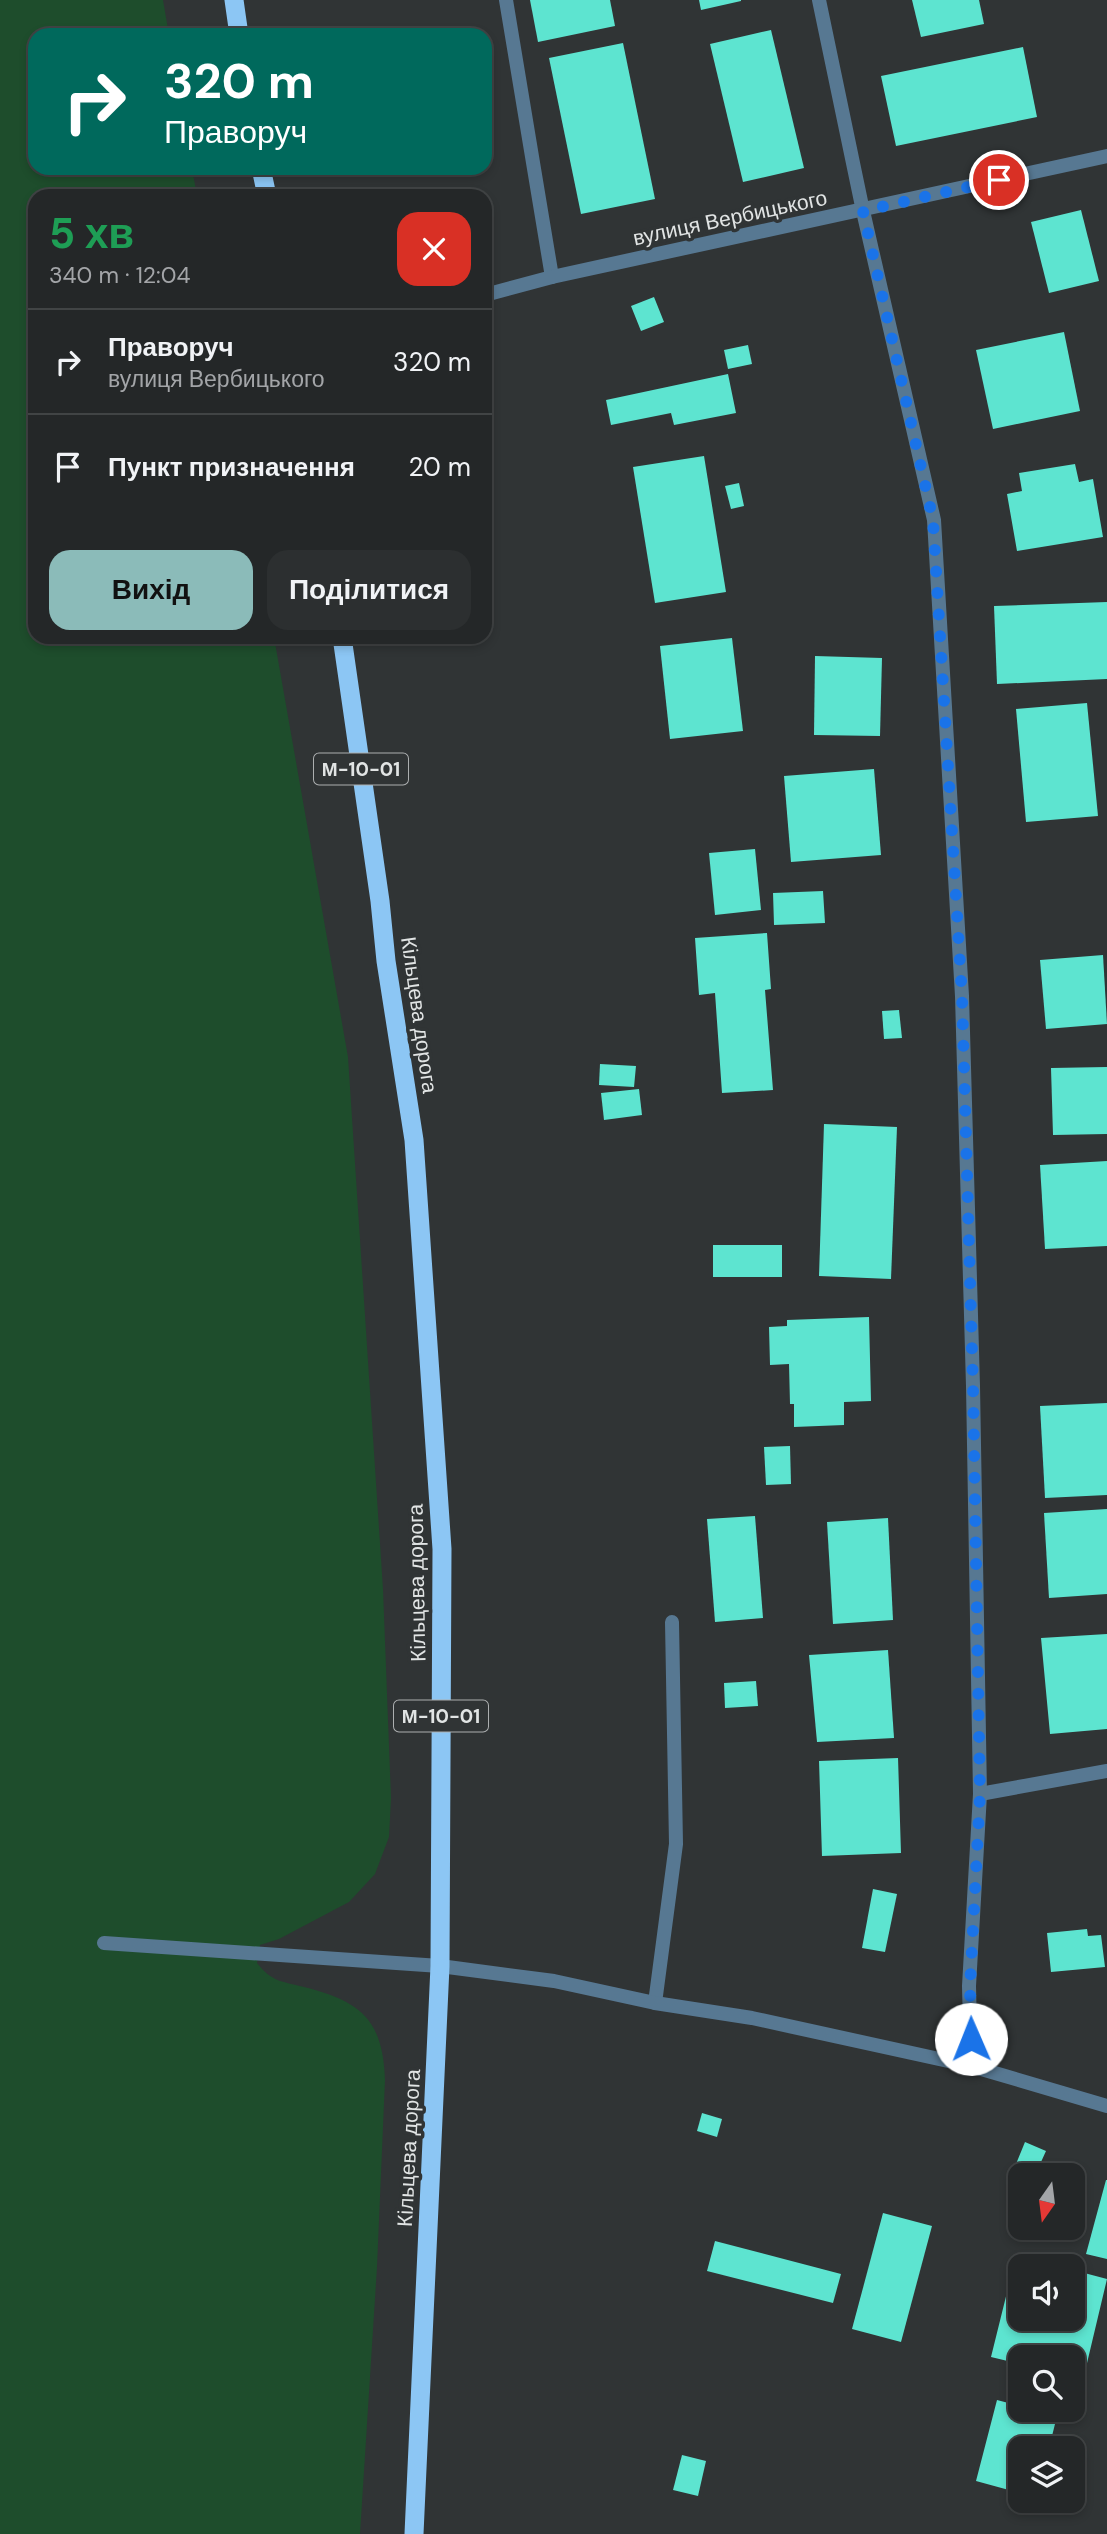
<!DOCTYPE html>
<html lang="uk">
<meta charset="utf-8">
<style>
:root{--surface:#242728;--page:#2c2f30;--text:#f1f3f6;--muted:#a3a5a8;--line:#414445;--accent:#8bbbb9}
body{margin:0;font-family:"DM Sans",sans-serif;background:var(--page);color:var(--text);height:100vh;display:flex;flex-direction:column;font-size:26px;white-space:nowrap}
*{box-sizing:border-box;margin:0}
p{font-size:23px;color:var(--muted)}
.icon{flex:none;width:38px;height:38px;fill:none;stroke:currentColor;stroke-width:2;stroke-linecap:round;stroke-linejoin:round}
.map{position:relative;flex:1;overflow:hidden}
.details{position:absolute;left:28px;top:189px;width:464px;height:455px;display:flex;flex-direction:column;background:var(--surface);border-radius:21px;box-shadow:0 4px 10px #0003,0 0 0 2px var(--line)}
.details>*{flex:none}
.hud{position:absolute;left:28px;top:28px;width:464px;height:147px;border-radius:21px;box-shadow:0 4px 10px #0003,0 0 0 2px var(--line);background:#00695c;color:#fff;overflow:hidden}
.needle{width:46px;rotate:194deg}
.tools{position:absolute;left:1008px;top:2163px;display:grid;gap:14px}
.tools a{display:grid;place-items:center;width:77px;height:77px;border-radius:14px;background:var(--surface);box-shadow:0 4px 10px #0003,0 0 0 2px var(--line);font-size:35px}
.pin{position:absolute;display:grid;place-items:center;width:60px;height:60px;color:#fff;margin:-30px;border:4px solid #fff;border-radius:50%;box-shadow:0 2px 7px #0007}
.me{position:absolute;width:77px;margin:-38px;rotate:359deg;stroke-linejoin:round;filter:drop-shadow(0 0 5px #0008)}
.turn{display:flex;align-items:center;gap:24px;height:147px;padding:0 21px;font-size:32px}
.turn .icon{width:91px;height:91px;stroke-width:2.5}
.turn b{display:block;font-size:49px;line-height:60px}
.round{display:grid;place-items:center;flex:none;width:74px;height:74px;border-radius:21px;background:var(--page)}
.headline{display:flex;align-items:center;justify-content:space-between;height:119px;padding:0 21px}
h1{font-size:42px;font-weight:700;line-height:52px;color:#1e9e55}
.primary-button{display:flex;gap:14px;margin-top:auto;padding:14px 21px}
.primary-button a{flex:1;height:80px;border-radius:21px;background:var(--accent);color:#111;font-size:28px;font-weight:700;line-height:80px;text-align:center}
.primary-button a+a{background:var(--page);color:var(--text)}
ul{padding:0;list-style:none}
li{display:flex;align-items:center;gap:21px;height:105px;padding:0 21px;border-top:2px solid var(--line)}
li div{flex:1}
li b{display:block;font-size:26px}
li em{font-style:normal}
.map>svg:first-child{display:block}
</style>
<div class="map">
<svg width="1107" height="2534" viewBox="0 0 1107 2534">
<rect width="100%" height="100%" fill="#303435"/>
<!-- green -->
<path fill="#1e4d2c" d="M0,0H163L169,35H35V168H192L197,196H35V637H274L348,1057L383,1589L391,1798L389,1837L375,1874L349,1902L279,1939L260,1945L257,1963C272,1982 281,1981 304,1987C360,2001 383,2019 385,2080L377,2267L360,2534H0Z"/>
<!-- building -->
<g fill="#5de4d0">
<path d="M530,0H610L615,26L538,42Z"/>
<path d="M699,0H741V1L701,10Z"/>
<path d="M912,0H979L984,24L921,37Z"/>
<path d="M771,30L804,168L743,182L710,44Z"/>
<path d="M623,43L655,199L581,214L549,58Z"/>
<path d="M1023,47L1037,117L896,146L881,76Z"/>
<path d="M1081,210L1099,281L1049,293L1031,222Z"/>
<path d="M654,297L664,322L641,331L631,306Z"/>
<path d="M1064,332L1080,411L993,429L976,350Z"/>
<path d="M748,345L752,364L728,369L724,350Z"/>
<path d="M728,374L736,413L674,425L671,413L611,425L606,400Z"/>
<path d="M704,456L726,592L655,603L633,467Z"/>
<path d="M1075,464L1079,482L1093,479L1103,537L1017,551L1007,494L1022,491L1019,473Z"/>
<path d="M739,483L744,506L731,509L725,486Z"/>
<path d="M1107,602V679L997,684L994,606Z"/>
<path d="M732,638L743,731L670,739L660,646Z"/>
<path d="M815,656L882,658L880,736L814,735Z"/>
<path d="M1087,703L1098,816L1026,822L1016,709Z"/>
<path d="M874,769L881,855L791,862L784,776Z"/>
<path d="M755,849L761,910L715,915L709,853Z"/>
<path d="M823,891L825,923L774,925L773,893Z"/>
<path d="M767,933L771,989L765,990L773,1090L722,1093L715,993L699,995L695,938Z"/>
<path d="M1103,955L1107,1024L1046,1029L1040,960Z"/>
<path d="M899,1010L902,1038L884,1039L882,1011Z"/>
<path d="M600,1064L636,1066L634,1087L599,1085Z"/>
<path d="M1107,1067V1134L1053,1135L1051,1068Z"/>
<path d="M639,1089L642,1115L604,1120L601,1093Z"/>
<path d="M824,1124L897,1127L891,1279L819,1276Z"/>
<path d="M1107,1161V1246L1045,1249L1040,1165Z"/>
<rect x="713" y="1245" width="69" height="32"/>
<path d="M869,1317L871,1401L844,1402V1425L794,1427V1404H790L789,1364L770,1365L769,1327L787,1326V1320Z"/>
<path d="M1107,1403V1495L1045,1498L1040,1406Z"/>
<path d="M790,1446L791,1484L766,1485L764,1447Z"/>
<path d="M1107,1509V1594L1049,1598L1044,1513Z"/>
<path d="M755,1516L763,1618L715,1622L707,1519Z"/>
<path d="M888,1518L893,1620L833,1624L827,1522Z"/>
<path d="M1107,1634V1729L1050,1734L1041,1638Z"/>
<path d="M888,1650L894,1738L817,1742L809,1655Z"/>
<path d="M756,1681L758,1706L725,1708L724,1683Z"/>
<path d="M898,1758L901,1853L822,1856L819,1761Z"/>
<path d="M873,1889L897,1894L885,1952L862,1948Z"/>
<path d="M1087,1929L1088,1936L1101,1935L1105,1967L1051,1972L1047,1933Z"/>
<path d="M702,2113L722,2119L717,2137L697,2131Z"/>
<path d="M1025,2142L1046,2151L1036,2173L1016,2164Z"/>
<path d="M1106,2180H1107V2259L1086,2254Z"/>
<path d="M883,2213L932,2226L901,2342L852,2329Z"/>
<path d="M715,2241L841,2274L833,2303L707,2271Z"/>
<path d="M1016,2256L1052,2265L1020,2266V2319H1073V2270L1107,2279L1083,2380L1073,2378V2357H1020V2364L991,2357Z"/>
<path d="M997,2400L1020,2406V2410H1033L1057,2416L1049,2448H1020V2493L976,2481Z"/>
<path d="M682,2455L706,2461L698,2496L673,2490Z"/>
</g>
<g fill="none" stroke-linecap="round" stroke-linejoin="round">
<!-- service -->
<path stroke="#577892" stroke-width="14" d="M655,2003L676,1844L672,1622"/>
<!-- minor -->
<g stroke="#577892" stroke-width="14">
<path d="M506,0L552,277"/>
<path d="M819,0L863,211L934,520L962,996L973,1386L980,1794L969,1986L971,2066"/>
<path d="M980,1794L1107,1771"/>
<path d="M104,1943L440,1966L554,1981L655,2003L752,2018L971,2066L1107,2106"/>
</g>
<!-- tertiary -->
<path stroke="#577892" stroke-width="14" d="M485,295L552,277L1107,156"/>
<!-- trunk -->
<g stroke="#8cc6f4" stroke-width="19">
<path d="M234,0L239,35"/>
<path d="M261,168L267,196"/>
<path d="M342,637L380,901L386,961L414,1140L442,1549L440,1966L414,2534"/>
</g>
</g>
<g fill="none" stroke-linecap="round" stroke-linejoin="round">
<!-- route -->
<path stroke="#1a73e8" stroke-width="12" stroke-dasharray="0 21.6" d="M971,2039L970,1986L980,1794L973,1386L962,996L933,520L863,211L999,180"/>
</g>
<g text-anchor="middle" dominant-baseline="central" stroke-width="7" stroke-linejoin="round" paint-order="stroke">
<!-- shield labels -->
<g fill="#303435" stroke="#acafb0" stroke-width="2">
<rect x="314" y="753.5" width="94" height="31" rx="5"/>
<rect x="394" y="1700.5" width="94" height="31" rx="5"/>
</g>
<g font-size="19" font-weight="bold" fill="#e1e4e4">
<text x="361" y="769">М-10-01</text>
<text x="441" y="1716">М-10-01</text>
</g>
<!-- street labels -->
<g font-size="21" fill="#e1e4e4" stroke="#303435">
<text transform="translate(730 218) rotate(-12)">вулиця Вербицького</text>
<text transform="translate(419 1015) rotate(82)">Кільцева дорога</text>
<text transform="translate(417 1583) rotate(-91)">Кільцева дорога</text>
<text transform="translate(409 2148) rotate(-87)">Кільцева дорога</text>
</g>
</g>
</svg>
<div class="tools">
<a><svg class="needle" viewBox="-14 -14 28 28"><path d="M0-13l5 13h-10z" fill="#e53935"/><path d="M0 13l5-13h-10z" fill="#a3a5a8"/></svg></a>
<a><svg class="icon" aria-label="sound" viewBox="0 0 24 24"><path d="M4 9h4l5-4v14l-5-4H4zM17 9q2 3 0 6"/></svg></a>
<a><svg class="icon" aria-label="search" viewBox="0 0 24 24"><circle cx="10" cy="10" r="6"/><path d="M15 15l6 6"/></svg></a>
<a><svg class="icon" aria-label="layers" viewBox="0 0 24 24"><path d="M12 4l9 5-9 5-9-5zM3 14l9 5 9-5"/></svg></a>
</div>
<div class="pin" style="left:999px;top:180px;background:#d93025"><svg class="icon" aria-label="arrive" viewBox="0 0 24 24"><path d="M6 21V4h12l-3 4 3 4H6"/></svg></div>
<svg class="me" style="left:971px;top:2039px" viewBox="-20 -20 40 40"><circle r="19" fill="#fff"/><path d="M0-13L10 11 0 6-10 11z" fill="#1a73e8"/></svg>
<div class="hud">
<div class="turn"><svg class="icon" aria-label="right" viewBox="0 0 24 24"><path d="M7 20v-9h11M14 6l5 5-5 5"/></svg><div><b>320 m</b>Праворуч</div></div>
</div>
<section class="details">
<div class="headline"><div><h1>5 хв</h1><p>340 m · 12:04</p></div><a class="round" style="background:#d93025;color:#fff"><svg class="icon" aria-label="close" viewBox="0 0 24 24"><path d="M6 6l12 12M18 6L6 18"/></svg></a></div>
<ul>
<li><svg class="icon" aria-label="right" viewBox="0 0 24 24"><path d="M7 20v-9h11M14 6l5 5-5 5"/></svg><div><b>Праворуч</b><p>вулиця Вербицького</p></div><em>320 m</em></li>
<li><svg class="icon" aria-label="arrive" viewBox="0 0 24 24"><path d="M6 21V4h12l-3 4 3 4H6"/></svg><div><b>Пункт призначення</b></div><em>20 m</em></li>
</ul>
<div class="primary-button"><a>Вихід</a><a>Поділитися</a></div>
</section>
</div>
